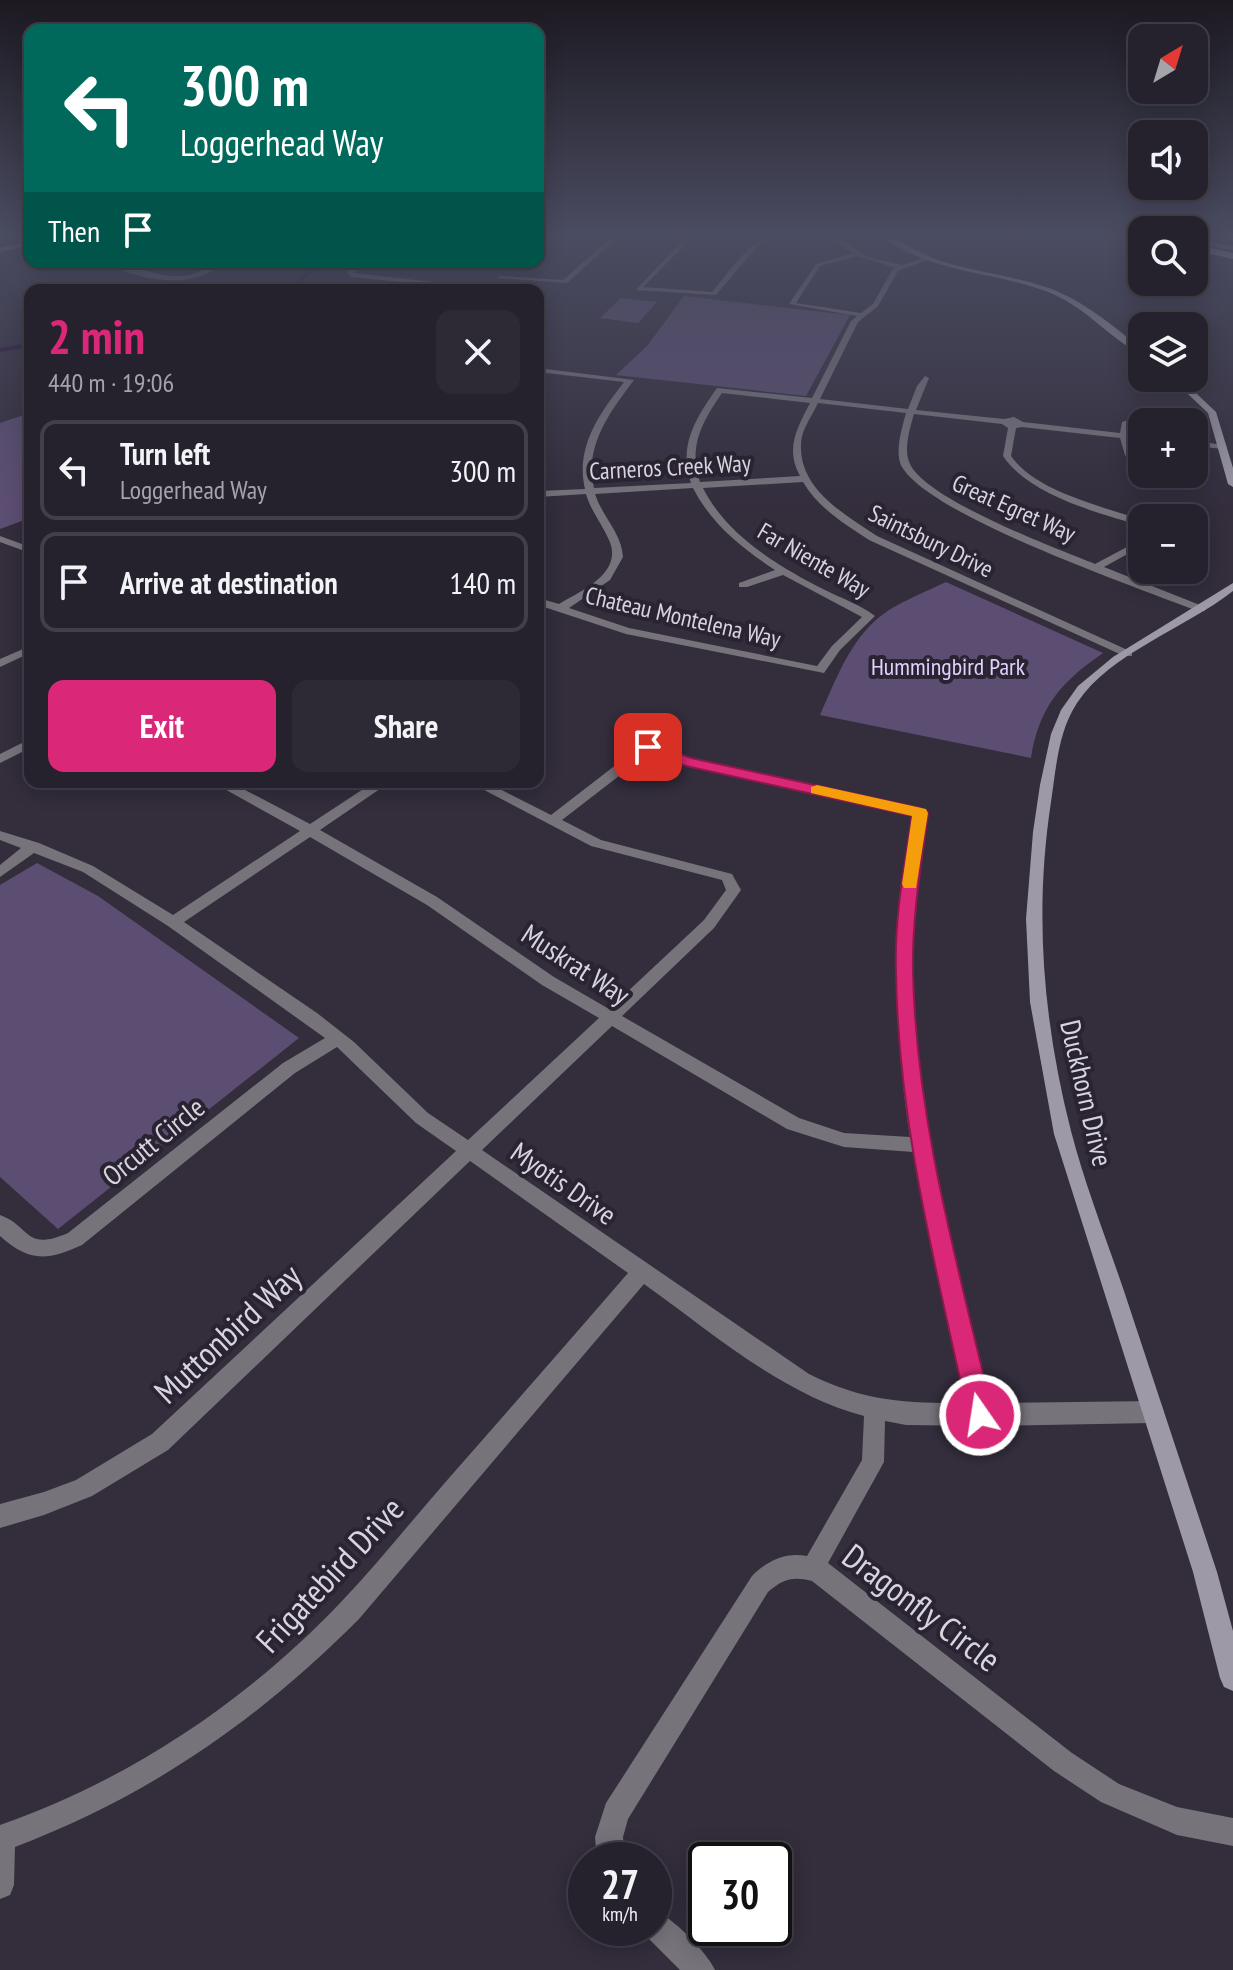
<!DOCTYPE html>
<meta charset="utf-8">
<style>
:root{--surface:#26222d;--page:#2e2a35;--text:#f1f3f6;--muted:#a4a4aa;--line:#423f49;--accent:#db2777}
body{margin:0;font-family:"PT Sans Narrow",sans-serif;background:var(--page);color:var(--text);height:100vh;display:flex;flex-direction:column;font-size:30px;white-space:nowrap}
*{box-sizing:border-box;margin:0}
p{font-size:26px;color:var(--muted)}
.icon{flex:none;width:44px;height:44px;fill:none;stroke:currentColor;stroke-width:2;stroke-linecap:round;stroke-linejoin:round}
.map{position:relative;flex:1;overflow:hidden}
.sheet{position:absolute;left:24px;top:284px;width:520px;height:504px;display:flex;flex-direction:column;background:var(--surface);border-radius:16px;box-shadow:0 4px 20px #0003,0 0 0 2px var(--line)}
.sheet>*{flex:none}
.top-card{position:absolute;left:24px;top:24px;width:520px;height:244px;border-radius:16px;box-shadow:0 4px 20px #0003,0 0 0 2px var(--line);background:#00695c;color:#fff;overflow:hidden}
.needle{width:52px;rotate:38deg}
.fabs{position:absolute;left:1128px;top:24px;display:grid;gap:16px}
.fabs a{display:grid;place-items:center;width:80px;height:80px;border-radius:16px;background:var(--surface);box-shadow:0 4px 20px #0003,0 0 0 2px var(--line);font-size:40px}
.speed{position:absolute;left:568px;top:1842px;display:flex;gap:16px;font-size:40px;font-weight:700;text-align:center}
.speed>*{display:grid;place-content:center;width:104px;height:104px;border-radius:50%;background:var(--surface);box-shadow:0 4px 20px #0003,0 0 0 2px var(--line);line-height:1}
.speed small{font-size:20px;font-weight:400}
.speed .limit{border:4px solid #111;border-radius:12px;background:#fff;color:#111}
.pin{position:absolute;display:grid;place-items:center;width:68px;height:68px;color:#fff;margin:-34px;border-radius:16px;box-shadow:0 4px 12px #0006}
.me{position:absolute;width:88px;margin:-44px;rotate:347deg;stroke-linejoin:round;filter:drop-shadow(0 0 6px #0008)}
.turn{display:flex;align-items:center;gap:28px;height:168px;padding:0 24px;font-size:36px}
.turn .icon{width:104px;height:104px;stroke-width:2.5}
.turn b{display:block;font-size:56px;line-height:68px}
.then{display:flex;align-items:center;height:76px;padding:0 24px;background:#0003;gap:16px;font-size:30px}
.round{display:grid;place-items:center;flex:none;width:84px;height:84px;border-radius:16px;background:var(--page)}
.summary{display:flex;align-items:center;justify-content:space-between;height:136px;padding:0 24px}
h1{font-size:48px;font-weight:700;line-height:60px;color:var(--accent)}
.button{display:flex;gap:16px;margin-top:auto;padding:16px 24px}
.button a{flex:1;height:92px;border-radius:16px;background:var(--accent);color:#fff;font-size:32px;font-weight:700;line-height:92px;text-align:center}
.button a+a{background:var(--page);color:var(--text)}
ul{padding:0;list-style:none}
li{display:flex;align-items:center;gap:24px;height:100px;margin:0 16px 12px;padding:0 8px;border:4px solid var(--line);border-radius:16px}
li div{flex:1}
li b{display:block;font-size:30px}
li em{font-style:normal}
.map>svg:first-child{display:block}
</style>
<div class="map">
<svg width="1233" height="1970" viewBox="0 0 1233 1970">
<rect width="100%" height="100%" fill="#332d3c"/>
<!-- green -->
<g fill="#5c4e72">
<path d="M684,296L850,315L806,396L616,375L647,346Z"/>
<path d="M621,298L657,302L638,323L600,318Z"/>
<path d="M30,413V518L0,529V423Z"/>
<path d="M946,582L1103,653C1061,682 1039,707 1031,758L820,715C837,677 852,634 889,610C907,599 927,591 946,582Z"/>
<path d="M37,863L98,896L299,1038L58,1229L0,1177V885Z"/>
</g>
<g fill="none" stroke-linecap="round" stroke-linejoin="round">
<!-- canal -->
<g fill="#220f37" fill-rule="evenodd">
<path d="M314,262H321C309,276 297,290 277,290L298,280Z"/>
<path d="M30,343V347L0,352V348Z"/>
</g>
<!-- street -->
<g fill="#76737b" fill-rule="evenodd">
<path d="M541,234H548L538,242V237Z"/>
<path d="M615,234H622L567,283L497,278L500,276L563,280Z"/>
<path d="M689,234H696L643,287L712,292C725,277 754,234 774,234L757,247L716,295L636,290Z"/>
<path d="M825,234H833L867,257L902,265L929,256L932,258L898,271L878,306L858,322L820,399L908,409L917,386L925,376L929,378L916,410L1004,419L1014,417L1023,422L1120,433L1122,422L1137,417V421L1129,425V434L1142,435V441L1129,439C1130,449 1134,456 1142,463V470L1125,455L1120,438L1022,427L1016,428L1011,456C1036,492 1102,506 1142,520V526C1098,513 1029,495 1003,456L1008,428L1002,424L914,414C910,428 903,450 910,464C927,500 1055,548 1095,564L1142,539V546L1104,567L1205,607V611H1197C1137,587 932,517 902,467C894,453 902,428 906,413L818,403C812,416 801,430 801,444C799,489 844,514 877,536L1132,652V656H1124L869,540C845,524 818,508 803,482L703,488C727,536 778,566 825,590C841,598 861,605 875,616L840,650L824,673L626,634L538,605V598L559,604C581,591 624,573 609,540C602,524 591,511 586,494L538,497V491L585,489C575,447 600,413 624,382L538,372V368L634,380C610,412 584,446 594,488L691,483C678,445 696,418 717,388L812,398L851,321L857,316L789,304L816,264L853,253ZM858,256L896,268L892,270L873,304L861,313L796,303L820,266ZM722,393L810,403C797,428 785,449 800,476L700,482C688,447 702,422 722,393ZM693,488C712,525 742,548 775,570L739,583V587H747L783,575L862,617L832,646L817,666L629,628L569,608L610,580L623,557C622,534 602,516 595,494Z"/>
<path d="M104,262C129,262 152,276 178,276C200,277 211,262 225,262C193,291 139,281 104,262Z"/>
<path d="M354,262H360L354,273L495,289L482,290L352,277L347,273Z"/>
<path d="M458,262L510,265L507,267Z"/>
<path d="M1194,440L1227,446L1223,449L1194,446Z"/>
<path d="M1150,474H1164L1179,480L1186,477L1191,480L1180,486Z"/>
<path d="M0,536L30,547V553L0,542Z"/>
<path d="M30,646V653L0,667V659Z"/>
<path d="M669,717L675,721L656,746L690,758L925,810L927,813C918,879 909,947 913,1014C921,1146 958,1274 988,1403L1153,1401L1161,1404L1164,1412L1161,1420L1153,1423L980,1426L906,1425L885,1421L884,1462L828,1563L1072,1753L1119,1784L1177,1807L1233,1818V1846L1177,1835L1101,1802L1054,1771L812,1581C793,1576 783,1579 768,1592L628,1819L623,1837L625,1860H597L595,1837L606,1803L752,1576C767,1561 785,1552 807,1556L862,1460L864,1416C781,1394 713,1333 644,1284L359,1619C257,1721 151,1795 15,1847L14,1885L10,1895L0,1899V1825C129,1780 247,1701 341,1602C379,1562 413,1519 449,1478C509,1410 568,1342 628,1273L470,1161L168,1450L92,1496L44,1515L0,1528V1504L44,1492L76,1480L152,1434L456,1151L416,1123L337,1047L295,1073L82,1245C47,1261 29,1262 0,1236V1215C31,1226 24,1252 68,1233L283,1063L325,1038L168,926L83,872L34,853L0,877V865L21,848L0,840V831L39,843L93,866L173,915L300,831L212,782H230L310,824L374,782H390L320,830L437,897L554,977L609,1009L704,920L726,890L722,880L591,846L469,782H486L551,815L643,744L665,718ZM650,752L686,765L913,816C896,928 892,1024 910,1137L844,1133L799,1118L622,1016L714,928L741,890L732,874L601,840L562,820ZM310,837L427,905L542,985L599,1018L468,1140L428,1113L354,1042L317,1013L184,922ZM612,1026L787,1129L844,1147L913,1152L966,1403C906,1403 865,1402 809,1374L482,1150Z"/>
<path d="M30,739V748L0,763V754Z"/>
<path d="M654,1910C672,1917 707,1952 715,1970H680L644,1934L641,1928H654Z"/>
</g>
<!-- secondary -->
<g fill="#9d99a6" fill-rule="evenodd">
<path d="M879,234C888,234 922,254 935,259C972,272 1012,275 1049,288C1084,301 1113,326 1142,349V355C1111,339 1088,310 1055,295C998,270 929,275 879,234Z"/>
<path d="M1194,239L1233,246V250L1194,243Z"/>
<path d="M30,241V245L0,252V248Z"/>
<path d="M1171,378H1180L1216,412L1233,468V487L1228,484L1208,413Z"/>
<path d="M1233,583V591C1186,628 1110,653 1077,703C1058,732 1056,769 1051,802C1034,913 1043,1021 1071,1131C1085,1185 1106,1238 1124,1291C1155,1385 1186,1478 1217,1572L1233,1631V1691L1224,1687L1220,1678L1193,1572L1054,1134L1030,1002L1026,919L1033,832L1040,785L1051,734L1061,710L1078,686L1113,657Z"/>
</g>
<!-- highway -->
<g fill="#d7d0e4" fill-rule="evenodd">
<path d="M1133,234H1142V238L1134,236Z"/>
<path d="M1223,234H1233V241Z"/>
<path d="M1194,244L1233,253V259L1194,250Z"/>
</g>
</g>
<!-- sky -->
<linearGradient id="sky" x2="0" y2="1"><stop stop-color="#1c1921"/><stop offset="0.46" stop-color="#4a4c61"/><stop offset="1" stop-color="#4a4c61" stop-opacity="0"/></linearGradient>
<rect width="1233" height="510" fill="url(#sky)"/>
<!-- route -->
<path fill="#db2777" stroke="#8e194d" stroke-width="2" d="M648,742L691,758L920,808L928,813C921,865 912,918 913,971C916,1122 959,1269 993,1415L989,1423L980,1427L972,1423L968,1415C936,1268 898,1123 896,973C894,920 904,868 912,816L686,766L643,750V744Z"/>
<!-- slow -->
<path fill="#f59e0b" d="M817,785L926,809L928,813L916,888H904L902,884L912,816L811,793V787Z"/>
<g text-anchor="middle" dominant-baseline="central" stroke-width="8" stroke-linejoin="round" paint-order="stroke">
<!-- far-street labels -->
<g font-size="24" fill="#d8d4de" stroke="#292332">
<text transform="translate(670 467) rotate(-3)">Carneros Creek Way</text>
<text transform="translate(1014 508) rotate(24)">Great Egret Way</text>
<text transform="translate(931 541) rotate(26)">Saintsbury Drive</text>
<text transform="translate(814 560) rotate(30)">Far Niente Way</text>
<text transform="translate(683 617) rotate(13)">Chateau Montelena Way</text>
</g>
<!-- far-park labels -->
<g font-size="24" fill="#e2d1fe" stroke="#292332">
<text x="948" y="666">Hummingbird Park</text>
</g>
<!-- street labels -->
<g font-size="28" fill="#d8d4de" stroke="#292332">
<text transform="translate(576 964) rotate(33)">Muskrat Way</text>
<text transform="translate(1087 1093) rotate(77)">Duckhorn Drive</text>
<text transform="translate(153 1141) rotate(-39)">Orcutt Circle</text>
<text transform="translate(564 1183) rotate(35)">Myotis Drive</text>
</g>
<!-- near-street labels -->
<g font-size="34" fill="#d8d4de" stroke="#292332">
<text transform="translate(227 1333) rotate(-43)">Muttonbird Way</text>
<text transform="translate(329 1574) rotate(-47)">Frigatebird Drive</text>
<text transform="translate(922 1607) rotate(37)">Dragonfly Circle</text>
</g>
</g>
</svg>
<div class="fabs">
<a><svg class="needle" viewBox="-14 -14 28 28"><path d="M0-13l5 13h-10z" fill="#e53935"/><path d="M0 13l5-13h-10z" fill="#a4a4aa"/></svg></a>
<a><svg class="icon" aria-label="sound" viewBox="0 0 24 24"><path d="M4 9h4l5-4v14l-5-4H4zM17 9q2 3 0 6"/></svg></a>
<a><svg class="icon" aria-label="search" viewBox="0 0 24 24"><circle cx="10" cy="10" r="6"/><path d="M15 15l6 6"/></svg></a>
<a><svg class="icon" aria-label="layers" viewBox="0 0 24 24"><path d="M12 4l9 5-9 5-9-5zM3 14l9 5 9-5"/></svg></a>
<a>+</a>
<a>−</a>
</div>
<div class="speed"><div>27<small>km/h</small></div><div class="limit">30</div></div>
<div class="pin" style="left:648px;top:747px;background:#d93025"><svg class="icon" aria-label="arrive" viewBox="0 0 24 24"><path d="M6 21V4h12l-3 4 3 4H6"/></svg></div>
<svg class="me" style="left:980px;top:1415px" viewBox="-20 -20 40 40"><circle r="17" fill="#db2777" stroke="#fff" stroke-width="3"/><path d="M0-11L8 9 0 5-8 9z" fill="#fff"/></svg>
<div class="top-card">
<div class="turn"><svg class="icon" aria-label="left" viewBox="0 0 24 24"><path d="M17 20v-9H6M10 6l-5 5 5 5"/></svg><div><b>300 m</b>Loggerhead Way</div></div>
<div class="then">Then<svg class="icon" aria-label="arrive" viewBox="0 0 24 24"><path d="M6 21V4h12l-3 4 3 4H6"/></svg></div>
</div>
<section class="sheet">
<div class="summary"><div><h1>2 min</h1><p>440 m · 19:06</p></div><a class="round"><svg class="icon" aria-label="close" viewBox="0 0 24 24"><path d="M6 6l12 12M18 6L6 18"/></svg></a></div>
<ul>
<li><svg class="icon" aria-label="left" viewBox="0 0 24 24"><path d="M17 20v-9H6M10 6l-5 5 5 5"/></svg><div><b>Turn left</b><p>Loggerhead Way</p></div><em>300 m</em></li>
<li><svg class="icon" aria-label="arrive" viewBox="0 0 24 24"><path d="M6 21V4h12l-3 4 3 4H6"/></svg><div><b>Arrive at destination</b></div><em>140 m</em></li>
</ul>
<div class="button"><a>Exit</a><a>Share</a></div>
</section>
</div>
